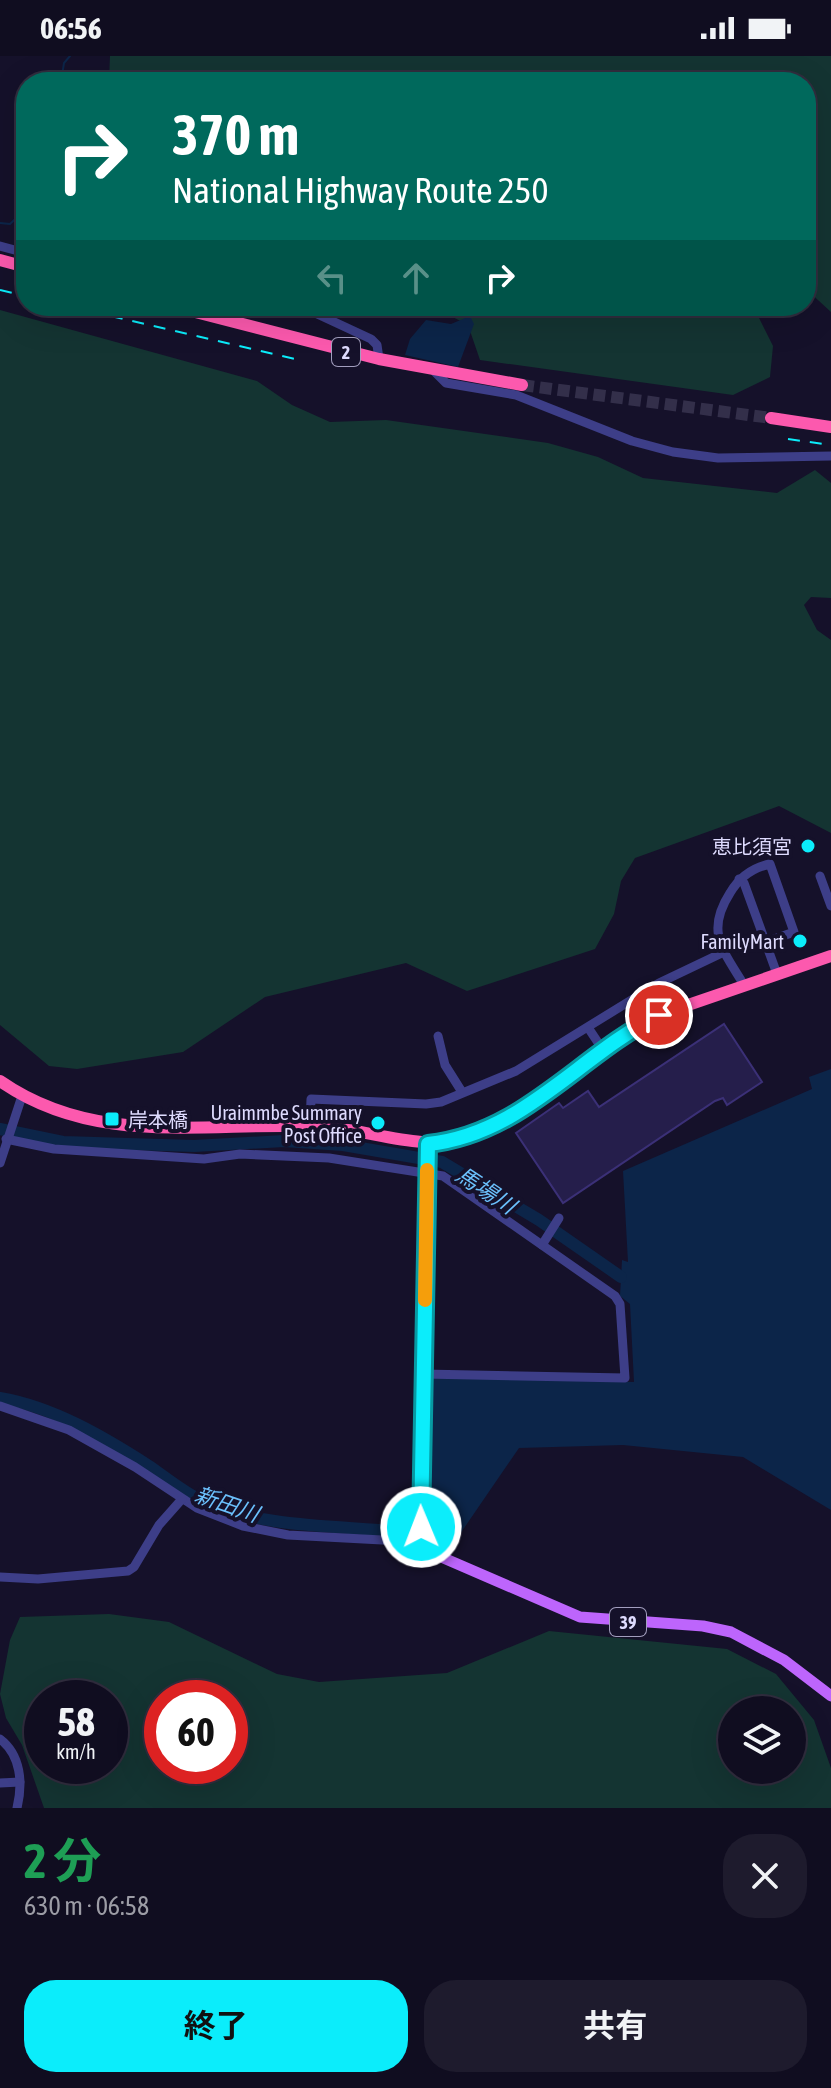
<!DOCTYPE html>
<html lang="ja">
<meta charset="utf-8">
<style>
:root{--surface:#100d20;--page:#1e1b2d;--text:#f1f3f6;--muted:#9c9ca5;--line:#302d3e;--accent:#0bedfb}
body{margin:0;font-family:"Asap Condensed","Noto Sans JP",sans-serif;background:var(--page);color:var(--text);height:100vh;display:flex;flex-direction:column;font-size:30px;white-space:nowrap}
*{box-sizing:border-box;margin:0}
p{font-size:26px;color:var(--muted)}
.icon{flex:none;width:44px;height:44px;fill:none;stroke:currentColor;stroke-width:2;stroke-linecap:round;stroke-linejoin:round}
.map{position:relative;height:1752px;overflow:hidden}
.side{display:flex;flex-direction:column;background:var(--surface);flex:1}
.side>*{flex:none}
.hud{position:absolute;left:16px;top:16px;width:800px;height:244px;border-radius:32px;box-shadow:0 8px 32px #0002,0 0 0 2px var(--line);background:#00695c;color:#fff;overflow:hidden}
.controls{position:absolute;left:718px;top:1640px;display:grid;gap:16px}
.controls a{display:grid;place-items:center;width:88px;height:88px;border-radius:50%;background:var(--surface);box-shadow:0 8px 32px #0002,0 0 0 2px var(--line);font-size:40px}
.speed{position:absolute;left:24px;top:1624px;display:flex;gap:16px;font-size:40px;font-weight:700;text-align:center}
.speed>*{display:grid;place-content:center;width:104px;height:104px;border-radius:50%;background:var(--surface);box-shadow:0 8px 32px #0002,0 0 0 2px var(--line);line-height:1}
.speed small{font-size:20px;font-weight:400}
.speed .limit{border:12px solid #d22;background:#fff;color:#111}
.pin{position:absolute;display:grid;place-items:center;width:68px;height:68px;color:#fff;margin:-34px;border:4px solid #fff;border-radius:50%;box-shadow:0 2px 8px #0007}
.me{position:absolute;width:88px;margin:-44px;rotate:359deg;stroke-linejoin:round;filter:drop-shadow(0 0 6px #0008)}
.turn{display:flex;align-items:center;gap:28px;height:168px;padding:0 24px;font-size:36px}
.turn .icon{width:104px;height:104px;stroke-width:2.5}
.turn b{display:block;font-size:56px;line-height:68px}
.lanes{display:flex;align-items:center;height:76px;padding:0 24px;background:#0003;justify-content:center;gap:40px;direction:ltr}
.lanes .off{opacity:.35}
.round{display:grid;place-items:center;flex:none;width:84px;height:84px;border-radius:32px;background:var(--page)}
.summary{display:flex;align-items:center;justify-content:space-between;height:136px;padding:0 24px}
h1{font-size:48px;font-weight:700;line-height:60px;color:#1e9e55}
.cta{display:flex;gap:16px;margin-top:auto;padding:16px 24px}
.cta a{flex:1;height:92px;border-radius:32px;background:var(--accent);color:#111;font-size:32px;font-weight:700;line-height:92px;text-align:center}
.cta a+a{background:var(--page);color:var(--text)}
.status{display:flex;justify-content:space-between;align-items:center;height:56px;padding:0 40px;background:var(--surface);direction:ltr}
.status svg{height:22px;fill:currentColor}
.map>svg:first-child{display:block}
</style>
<div class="status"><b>06:56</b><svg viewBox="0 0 49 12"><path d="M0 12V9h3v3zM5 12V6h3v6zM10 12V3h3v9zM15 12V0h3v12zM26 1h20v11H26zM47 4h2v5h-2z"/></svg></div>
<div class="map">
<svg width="831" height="1752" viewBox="0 0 831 1752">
<rect width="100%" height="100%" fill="#15112a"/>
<!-- green -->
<g fill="#143432" fill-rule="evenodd">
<path d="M110,0H831V256L806,233V26H109Z"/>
<path d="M432,250H753L773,290L770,321L733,339L480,304L468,269Z"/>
<path d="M0,254L257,325L292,349L330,366L386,364L548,387L598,401L643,422L777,437L815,414L831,427V542L811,541L804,549L817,574L831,584V777L779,750L635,802L621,825L614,858L595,893L467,935L406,907L265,941L183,996L77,1013L49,1010L0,969Z"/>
<path d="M109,1558L169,1566L277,1618L319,1626L447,1617L549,1575L727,1593L776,1618L814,1664L831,1712V1752H44L22,1689L6,1662L0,1638L10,1584L20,1561ZM42,1642H110V1710H42ZM230,1642V1710H162V1642ZM792,1654V1714H732V1654Z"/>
</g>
<!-- water -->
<g fill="#0c2549">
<path d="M470,260L474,268L458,311L405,299L410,283L426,264L451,268Z"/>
<path d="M831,1013V1454L743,1401L623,1389L519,1392L460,1478L455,1477L446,1490L428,1488L427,1321L634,1326L630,1248L620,1240L622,1204L628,1206L623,1115L812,1033L809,1021Z"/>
</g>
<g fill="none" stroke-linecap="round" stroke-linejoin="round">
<!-- stream -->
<g stroke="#0c2549" stroke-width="2">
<path d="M61,26L64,7L70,0"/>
<path d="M0,167L10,168L26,153"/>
</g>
<!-- river -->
<g stroke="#0c2549" stroke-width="12">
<path d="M0,1073L63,1086L194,1090L284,1085L343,1089L442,1106L539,1164L621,1221"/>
<path d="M0,1342C53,1351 104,1381 149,1410C165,1421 182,1435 200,1444C270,1476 352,1468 427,1479"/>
</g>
</g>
<!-- building -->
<path fill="#251e4b" stroke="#3b3077" stroke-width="2" d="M724,968L762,1026L727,1049L723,1042L715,1045L563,1147L516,1077L559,1047L563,1052L588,1035L599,1051Z"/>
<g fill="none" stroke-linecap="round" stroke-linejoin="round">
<!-- highway-tunnel -->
<path stroke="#332f4a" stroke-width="12" stroke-dasharray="12 6" stroke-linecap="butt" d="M522,329L771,362"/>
<!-- minor -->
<g stroke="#3d3e88" stroke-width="9">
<path d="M0,190L26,197"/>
<path d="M300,250L371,283L377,289L379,303"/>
<path d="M434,315L446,327L516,339L632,385L673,396L718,402L831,400"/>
<path d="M820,820L831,850"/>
<path d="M739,823L744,827L777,918"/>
<path d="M744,929C723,894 705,876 730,837C739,822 751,812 770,808L794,876L766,886"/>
<path d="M589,973L603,994"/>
<path d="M438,980L445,1009L462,1036"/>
<path d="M310,1070L311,1043L426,1048L441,1046L516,1015L659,927L724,896"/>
<path d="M6,1083L54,1093L204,1103L240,1098L329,1102L443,1120L615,1240L620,1248L625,1322L423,1318"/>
<path d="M0,1107L22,1040"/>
<path d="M542,1189L559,1162"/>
<path d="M0,1350L69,1374L135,1411L197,1452L243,1470L288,1479L401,1485L425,1494"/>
<path d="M0,1521L38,1523L128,1515L134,1511L159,1469L182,1443"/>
<path d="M0,1683C21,1699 23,1727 17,1752"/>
<path d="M0,1727L20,1726"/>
</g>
<!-- major -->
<path stroke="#bd65fc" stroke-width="11" d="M428,1088L420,1401L421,1484L425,1494L580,1561L703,1570L731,1576L784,1604L831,1640"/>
<!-- highway -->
<g stroke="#fc59ae" stroke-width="12">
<path d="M0,204L26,211"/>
<path d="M172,250L379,303L522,329"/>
<path d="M771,362L831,371"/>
<path d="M0,1025C99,1094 213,1064 325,1071C373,1074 422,1097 470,1080C542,1053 591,993 659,959L831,900"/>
</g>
<!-- rail -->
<g stroke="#0bedfb" stroke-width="2" stroke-dasharray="12 10" stroke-linecap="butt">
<path d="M0,234L26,240"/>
<path d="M68,250L299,304"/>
<path d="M788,383L831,389"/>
</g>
</g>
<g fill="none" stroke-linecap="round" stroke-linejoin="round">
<defs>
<path id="route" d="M421,1471L428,1088C523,1078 578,1000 659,959"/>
</defs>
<!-- route casing -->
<use href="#route" stroke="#079aa3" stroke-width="20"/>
<!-- route -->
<use href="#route" stroke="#0bedfb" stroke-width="14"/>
<!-- slow -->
<path stroke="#f59e0b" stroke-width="14" d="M425,1244L427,1114"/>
</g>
<!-- markers -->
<g fill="#0bedfb" stroke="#15112a" stroke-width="3">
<circle cx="808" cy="790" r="8"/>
<circle cx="800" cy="885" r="8"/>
<rect x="104" y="1055" width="16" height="16" rx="4"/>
<circle cx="378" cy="1067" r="8"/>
</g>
<g text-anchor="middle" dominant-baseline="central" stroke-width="8" stroke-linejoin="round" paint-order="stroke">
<!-- shield labels -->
<g fill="#15112a" stroke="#a29ebe" stroke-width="2">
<rect x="332" y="282" width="28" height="28" rx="6"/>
<rect x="610" y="1552" width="36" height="28" rx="6"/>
</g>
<g font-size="18" font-weight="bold" fill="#dedbfe">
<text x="346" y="296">2</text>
<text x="628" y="1566">39</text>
</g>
<!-- poi labels -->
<g font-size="20" fill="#dedbfe" stroke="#15112a" text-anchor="end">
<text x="792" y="790">恵比須宮</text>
<text x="784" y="885">FamilyMart</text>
<text x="362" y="1056">Uraimmbe Summary<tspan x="362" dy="23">Post Office</tspan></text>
<text x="128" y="1063" text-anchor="start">岸本橋</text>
</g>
<!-- water labels -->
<g font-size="22" font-style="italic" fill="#6bc0fc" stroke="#15112a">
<text transform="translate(486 1134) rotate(33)">馬場川</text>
<text transform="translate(227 1448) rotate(19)">新田川</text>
</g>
</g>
</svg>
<div class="controls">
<a><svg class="icon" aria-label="layers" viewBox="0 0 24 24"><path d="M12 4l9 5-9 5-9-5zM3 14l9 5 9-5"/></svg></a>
</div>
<div class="speed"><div>58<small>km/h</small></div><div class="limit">60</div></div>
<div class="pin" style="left:659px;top:959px;background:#d93025"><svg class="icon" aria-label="arrive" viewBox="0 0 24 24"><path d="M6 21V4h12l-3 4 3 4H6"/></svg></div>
<svg class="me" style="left:421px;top:1471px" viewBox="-20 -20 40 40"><circle r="17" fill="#0bedfb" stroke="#fff" stroke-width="3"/><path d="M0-11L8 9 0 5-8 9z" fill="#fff"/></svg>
<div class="hud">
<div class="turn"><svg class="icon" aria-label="right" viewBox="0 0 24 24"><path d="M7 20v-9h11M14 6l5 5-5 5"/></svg><div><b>370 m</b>National Highway Route 250</div></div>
<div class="lanes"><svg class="icon off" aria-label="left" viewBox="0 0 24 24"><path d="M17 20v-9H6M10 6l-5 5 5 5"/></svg><svg class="icon off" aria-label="ahead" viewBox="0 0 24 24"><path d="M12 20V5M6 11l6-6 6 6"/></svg><svg class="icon" aria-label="right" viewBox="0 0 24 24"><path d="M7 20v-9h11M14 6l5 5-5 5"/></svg></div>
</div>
</div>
<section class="side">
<div class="summary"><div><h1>2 分</h1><p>630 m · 06:58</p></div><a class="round"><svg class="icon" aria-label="close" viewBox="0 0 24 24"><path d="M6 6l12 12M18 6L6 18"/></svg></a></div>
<div class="cta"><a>終了</a><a>共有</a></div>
</section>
